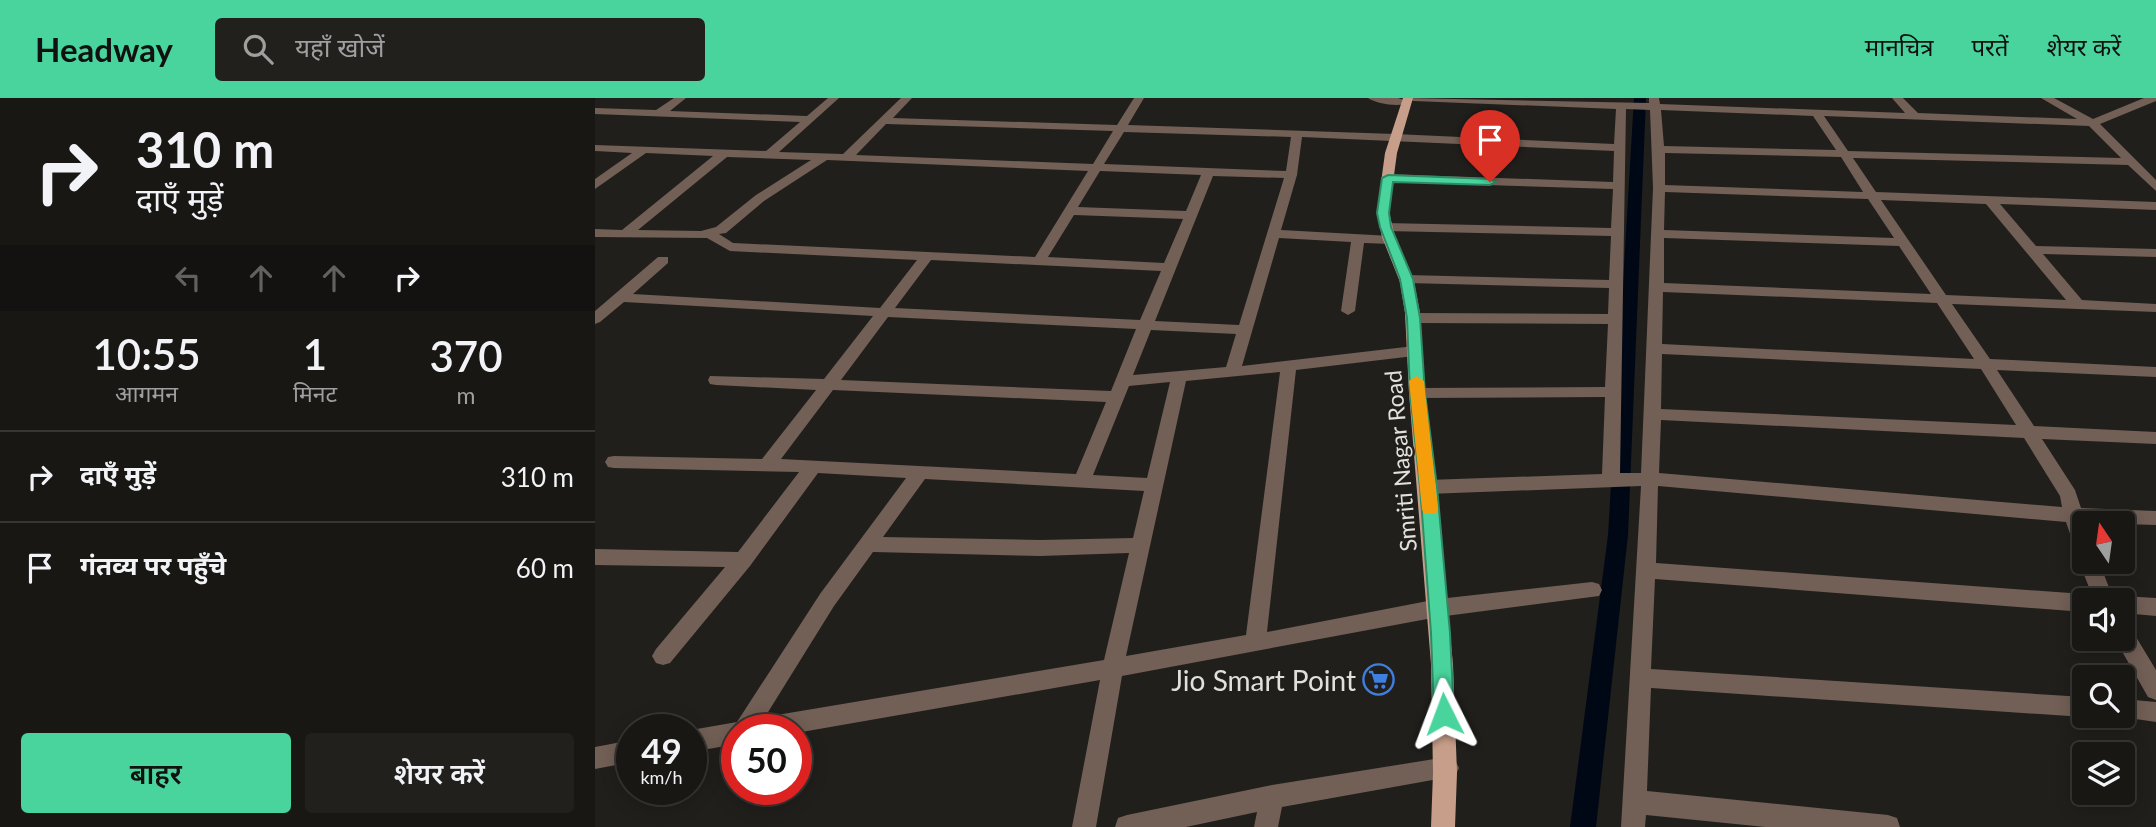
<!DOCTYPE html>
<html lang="hi">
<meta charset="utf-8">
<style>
:root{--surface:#181714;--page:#21201d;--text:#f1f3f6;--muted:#9f9fa0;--line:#363634;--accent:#49d49d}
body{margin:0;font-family:Lato,"Noto Sans Devanagari",sans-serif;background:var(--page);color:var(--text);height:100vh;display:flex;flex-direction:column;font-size:26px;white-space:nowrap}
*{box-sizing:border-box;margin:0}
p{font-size:23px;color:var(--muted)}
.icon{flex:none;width:38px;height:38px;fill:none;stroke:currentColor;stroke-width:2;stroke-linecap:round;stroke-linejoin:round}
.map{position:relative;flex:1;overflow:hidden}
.side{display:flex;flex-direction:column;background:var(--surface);width:595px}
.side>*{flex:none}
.guide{background:#181714;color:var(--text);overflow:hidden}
.needle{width:46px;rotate:347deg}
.fabs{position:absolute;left:1477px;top:413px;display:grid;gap:14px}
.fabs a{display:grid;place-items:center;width:63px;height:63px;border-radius:7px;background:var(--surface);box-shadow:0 4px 18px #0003,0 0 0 2px var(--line);font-size:35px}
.speed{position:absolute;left:21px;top:616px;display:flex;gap:14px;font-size:35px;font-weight:700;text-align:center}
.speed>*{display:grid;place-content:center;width:91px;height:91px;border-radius:50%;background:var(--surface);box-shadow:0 4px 18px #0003,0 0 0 2px var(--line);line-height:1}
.speed small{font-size:18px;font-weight:400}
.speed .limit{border:10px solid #d22;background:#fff;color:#111}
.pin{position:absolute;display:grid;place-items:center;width:60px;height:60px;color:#fff;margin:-72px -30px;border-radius:50% 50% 50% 0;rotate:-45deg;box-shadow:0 0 7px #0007}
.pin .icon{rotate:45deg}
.me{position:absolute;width:77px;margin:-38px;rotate:357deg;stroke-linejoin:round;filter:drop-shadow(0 0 5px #0008)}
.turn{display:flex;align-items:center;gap:24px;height:147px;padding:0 21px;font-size:32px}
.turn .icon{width:91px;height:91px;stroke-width:2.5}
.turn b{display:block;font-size:49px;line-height:60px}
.lanes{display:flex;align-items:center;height:66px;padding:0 21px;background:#0003;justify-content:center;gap:35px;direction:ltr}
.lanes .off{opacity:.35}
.eta{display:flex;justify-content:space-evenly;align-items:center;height:119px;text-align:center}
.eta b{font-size:42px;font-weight:600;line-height:49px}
.button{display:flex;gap:14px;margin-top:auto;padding:14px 21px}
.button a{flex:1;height:80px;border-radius:7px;background:var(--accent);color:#111;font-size:28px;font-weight:600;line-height:80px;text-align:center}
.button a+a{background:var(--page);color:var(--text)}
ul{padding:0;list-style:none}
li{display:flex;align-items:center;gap:21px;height:91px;padding:0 21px;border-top:2px solid var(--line)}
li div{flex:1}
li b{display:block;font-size:26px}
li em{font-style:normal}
header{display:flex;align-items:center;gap:42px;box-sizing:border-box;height:98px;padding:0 35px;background:var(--accent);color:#111}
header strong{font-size:33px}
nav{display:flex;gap:38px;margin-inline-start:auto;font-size:24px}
.search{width:490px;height:63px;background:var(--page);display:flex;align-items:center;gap:18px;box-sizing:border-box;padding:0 24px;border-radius:7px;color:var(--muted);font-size:26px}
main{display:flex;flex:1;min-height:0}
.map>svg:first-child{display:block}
</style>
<header>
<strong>Headway</strong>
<div class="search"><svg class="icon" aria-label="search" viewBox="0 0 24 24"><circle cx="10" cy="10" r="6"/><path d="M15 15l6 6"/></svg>यहाँ खोजें</div>
<nav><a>मानचित्र</a><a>परतें</a><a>शेयर करें</a></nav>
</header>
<main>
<section class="side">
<div class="guide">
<div class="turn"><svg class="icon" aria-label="right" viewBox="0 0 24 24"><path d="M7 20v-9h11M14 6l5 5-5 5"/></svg><div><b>310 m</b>दाएँ मुड़ें</div></div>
<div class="lanes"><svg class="icon off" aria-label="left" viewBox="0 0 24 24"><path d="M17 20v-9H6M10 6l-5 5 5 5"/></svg><svg class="icon off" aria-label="ahead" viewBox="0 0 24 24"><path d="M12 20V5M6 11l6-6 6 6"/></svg><svg class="icon off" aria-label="ahead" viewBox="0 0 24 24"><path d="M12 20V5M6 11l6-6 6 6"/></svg><svg class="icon" aria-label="right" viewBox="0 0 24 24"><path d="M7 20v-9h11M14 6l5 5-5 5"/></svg></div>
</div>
<div class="eta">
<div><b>10:55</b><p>आगमन</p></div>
<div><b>1</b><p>मिनट</p></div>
<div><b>370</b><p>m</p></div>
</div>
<ul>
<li><svg class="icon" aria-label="right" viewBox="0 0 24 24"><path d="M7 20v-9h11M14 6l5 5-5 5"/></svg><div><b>दाएँ मुड़ें</b></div><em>310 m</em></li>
<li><svg class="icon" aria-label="arrive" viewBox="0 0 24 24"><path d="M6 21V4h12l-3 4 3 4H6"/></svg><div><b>गंतव्य पर पहुँचे</b></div><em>60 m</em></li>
</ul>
<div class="button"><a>बाहर</a><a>शेयर करें</a></div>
</section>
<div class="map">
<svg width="1561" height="729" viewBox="0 0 1561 729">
<rect width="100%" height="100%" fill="#201f1b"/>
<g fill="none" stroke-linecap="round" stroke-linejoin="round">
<!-- canal -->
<path fill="#000816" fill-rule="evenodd" d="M1039,0H1051L1033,437L1001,729H975L1013,437Z"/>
<!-- minor -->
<g fill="#725f55" fill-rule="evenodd">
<path d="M79,0H91L75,13L212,18L233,0H244L184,54L248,56L306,0H317L298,20L522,27L539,0H549L533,27L800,36L1019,46L1021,11L818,3L813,0L1054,5V0H1064L1065,6L1310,15L1297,0H1308L1323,15L1482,21L1446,0H1459L1498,21L1549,0H1561V3L1505,26L1561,82V93L1533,67L1258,60L1281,94L1561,104V112L1405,106L1441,148L1561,151V159L1448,156L1487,202L1561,206V214L1357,206L1395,261L1561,269V279L1402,272L1439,328L1561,334V346L1447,341L1480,392L1486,410L1561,413V427L1489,425V464H1504L1519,502H1499L1484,464L1488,458L1482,456L1471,424L1063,388L1061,465L1489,496L1498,502H1489V514L1060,481L1056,571L1489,599V618H1493L1489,619L1056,590L1052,693L1293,717L1302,720L1305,729H1170L1051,717L1050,729H1026L1046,388L833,396L827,394L824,389L827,384L833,382L1007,376L1010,299L822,300L814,295L822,290L1010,289L1013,226L818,225L811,220L818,215L1013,216L1014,190L812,185L805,181L812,177L1014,182L1016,138L790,133L784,129L790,125L1016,130L1018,91L793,84L787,80L793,76L1018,84L1019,53L707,39L702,77L686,132L796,138L803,142L796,146L769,145L760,213L753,217L746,213L756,144L684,140L647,268L819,248L827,253L819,258L701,272L672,534L843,501L997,484L1004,486L1007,492L1004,498L843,519L527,578L501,729H477L505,582L201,635V632H142V646L96,654V632L142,624L225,496L311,380L223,375L155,468L75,565L68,567L61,565L57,558L61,551L130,469L0,467V451L143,454L204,374L19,370L13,369L10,364L13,359L19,358L167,361L221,292L121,287L115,286L113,282L115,278L229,281L278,218L29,204L5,224L0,226V213L63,159H73V165L38,196L285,210L322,162L135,153L112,140L0,139V131L27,132L118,58L51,55L0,91V81L37,55L0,53V47L171,53L205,24L0,16V10L61,12ZM1031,11L1055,12L1058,90L1046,375H1025ZM1066,12L1218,18L1241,52L1069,48ZM1229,18L1494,28L1526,60L1253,53ZM291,26L518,33L498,66L261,57ZM529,34L696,39L691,73L509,66ZM1070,55L1246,59L1268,94L1070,87ZM132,59L216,62L161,97L121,129L106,133L43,132ZM232,62L493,73L440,159L138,145L124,136L131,135L169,103ZM505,73L606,77L591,113L483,109ZM618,78L689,80L644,227L560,223ZM1070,94L1273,101L1299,140L1069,132ZM1286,102L1391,106L1471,202L1351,197ZM479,117L588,121L569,165L453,159ZM1069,140L1304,148L1336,196L1069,185ZM336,162L566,173L545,222L300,210ZM1068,194L1342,205L1379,261L1067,246ZM293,219L541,231L516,293L246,282ZM556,232L641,236L631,269L538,277ZM1067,256L1386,271L1421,327L1066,311ZM685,274L651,537L531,558L591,283ZM575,284L552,380L498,377L534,288ZM238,292L511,304L481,376L186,361ZM1066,322L1429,340L1465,398L1467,409L1064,375ZM330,381L549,393L538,440L445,442L288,439ZM278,454L445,458L534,455L509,562L170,619L239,508Z"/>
<path d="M773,0H803L815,4C806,10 782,6 773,0Z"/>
<path d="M1528,498L1561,500V518L1528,515V502H1520Z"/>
<path d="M1528,526L1535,529L1561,572V602L1553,599L1520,541H1528Z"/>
<path d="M1528,601L1561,604V624L1520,618H1528Z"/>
<path d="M37,642V664L0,671V649Z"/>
<path d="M852,659L860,662L864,670L860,678L687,709L683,729H659L662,714L591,729H520L523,720L532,717L677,687Z"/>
</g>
<!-- major -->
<path fill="#c79e89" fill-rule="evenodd" d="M808,0H818L802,55L794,114L800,139L819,184L825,215L830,295L858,566L862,675L860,729H836L838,675L836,566L814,295L810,215L805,184L787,139L782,114L790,55Z"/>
</g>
<!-- route -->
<path fill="#49d49d" stroke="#2f8a66" stroke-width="2" d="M793,77L895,81L901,84L895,87L798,84L794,115L796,129L818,181L825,220L830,295L842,389L855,535L859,616L856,623L849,626L842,623L839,616L836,535L825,389L815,295L812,220L805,181L785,129L782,115L787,80Z"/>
<!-- slow -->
<path fill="#f59e0b" d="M821,278L829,283L843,411L841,416H829L827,411L814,283Z"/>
<!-- icons -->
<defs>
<symbol id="supermarket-ring" viewBox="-11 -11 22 22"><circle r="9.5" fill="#201f1b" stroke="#3f7fe0" stroke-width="1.5"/><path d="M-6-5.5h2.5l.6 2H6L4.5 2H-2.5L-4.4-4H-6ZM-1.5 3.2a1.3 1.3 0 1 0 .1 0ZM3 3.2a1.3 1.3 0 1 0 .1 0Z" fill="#3f7fe0"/></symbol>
</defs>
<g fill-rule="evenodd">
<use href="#supermarket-ring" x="766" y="564" width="35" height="35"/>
</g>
<g text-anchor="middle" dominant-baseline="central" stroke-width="5" stroke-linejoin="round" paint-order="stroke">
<!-- street labels -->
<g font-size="23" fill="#e1e0dd" stroke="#201f1b">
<text transform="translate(805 363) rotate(-95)">Smriti Nagar Road</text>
</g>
<!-- near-poi labels -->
<g font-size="28" fill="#e1e0dd" stroke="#201f1b" text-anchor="end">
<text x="761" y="582">Jio Smart Point</text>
</g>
</g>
</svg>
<div class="fabs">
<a><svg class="needle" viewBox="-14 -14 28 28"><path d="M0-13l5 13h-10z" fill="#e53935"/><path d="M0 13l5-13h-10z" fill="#9f9fa0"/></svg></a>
<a><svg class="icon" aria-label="sound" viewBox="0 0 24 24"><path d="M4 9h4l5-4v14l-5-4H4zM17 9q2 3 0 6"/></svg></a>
<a><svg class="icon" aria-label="search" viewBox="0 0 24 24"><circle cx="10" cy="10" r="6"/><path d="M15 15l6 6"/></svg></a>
<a><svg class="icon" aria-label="layers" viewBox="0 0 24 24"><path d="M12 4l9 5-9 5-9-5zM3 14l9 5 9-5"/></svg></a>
</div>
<div class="speed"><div>49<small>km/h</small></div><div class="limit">50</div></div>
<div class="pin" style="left:895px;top:84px;background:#d93025"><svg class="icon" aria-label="arrive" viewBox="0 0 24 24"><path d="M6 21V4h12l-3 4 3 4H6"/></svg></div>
<svg class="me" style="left:849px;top:616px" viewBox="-20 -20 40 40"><path d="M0-17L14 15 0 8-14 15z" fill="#49d49d" stroke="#fff" stroke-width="4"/></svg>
</div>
</main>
